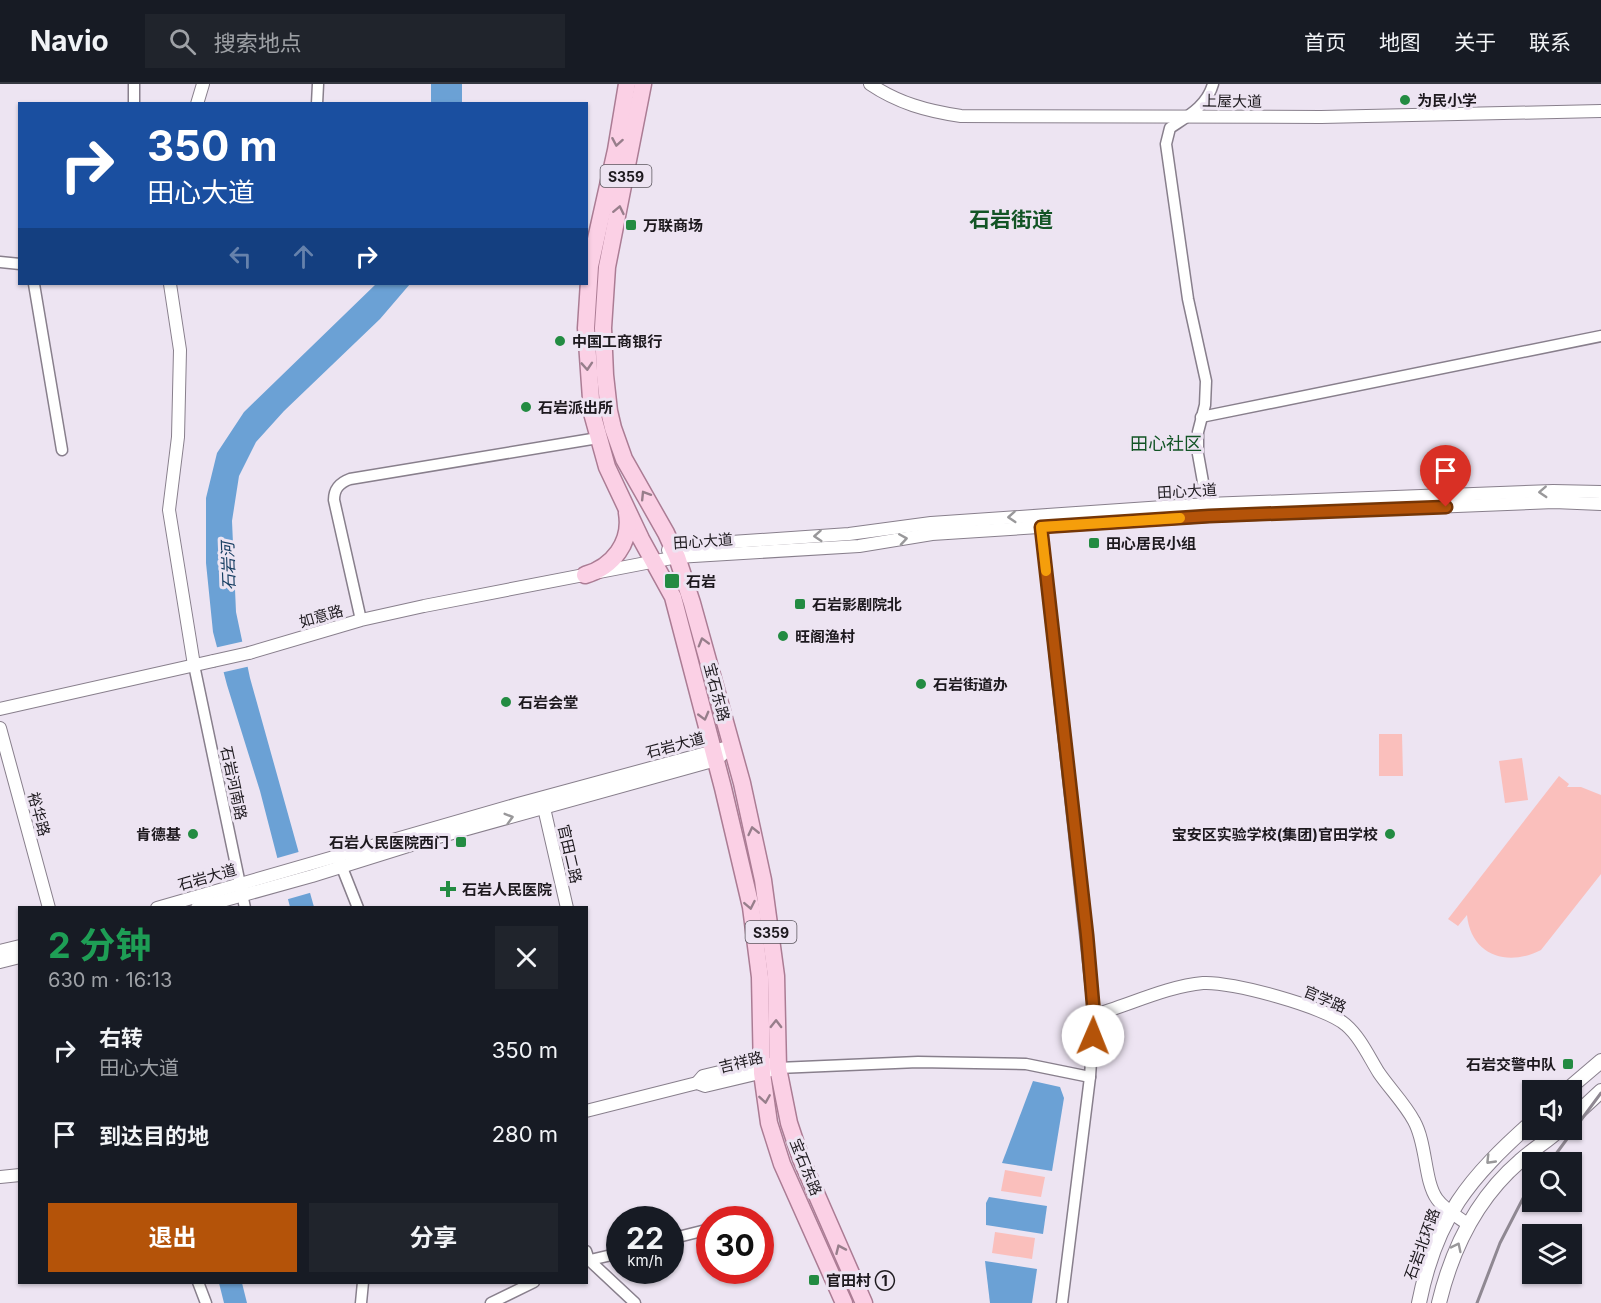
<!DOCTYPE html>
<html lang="zh">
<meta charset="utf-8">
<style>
:root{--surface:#171b24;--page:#20242c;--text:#f1f3f6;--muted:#9ea1a6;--line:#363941;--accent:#b45309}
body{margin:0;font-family:Inter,"Noto Sans SC",sans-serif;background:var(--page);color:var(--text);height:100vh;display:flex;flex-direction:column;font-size:22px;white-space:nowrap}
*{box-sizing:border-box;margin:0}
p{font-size:20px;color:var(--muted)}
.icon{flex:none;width:33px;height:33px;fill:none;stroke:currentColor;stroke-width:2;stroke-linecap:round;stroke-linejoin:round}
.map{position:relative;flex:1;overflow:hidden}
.sheet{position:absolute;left:18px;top:822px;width:570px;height:378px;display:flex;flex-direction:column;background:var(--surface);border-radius:0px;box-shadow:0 2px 4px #0004}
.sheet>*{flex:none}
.hud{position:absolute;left:18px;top:18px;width:570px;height:183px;border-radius:0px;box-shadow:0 2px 4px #0004;background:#1a4fa0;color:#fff;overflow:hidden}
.fabs{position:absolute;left:1522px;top:996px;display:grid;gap:12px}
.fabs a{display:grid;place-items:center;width:60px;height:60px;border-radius:0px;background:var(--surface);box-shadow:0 2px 4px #0004;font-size:30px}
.speed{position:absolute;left:606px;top:1122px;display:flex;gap:12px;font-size:30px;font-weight:700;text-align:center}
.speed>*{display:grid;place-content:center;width:78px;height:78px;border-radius:50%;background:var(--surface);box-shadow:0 2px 4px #0004;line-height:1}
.speed small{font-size:15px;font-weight:400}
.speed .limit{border:9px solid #d22;background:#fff;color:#111}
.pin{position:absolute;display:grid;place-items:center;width:51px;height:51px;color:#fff;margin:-62px -26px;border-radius:50% 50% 50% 0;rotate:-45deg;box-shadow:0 0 6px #0007}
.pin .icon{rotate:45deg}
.me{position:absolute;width:66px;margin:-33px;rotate:1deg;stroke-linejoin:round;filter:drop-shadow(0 0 4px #0008)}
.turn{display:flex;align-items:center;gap:21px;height:126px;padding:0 30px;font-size:27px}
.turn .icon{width:78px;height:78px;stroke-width:2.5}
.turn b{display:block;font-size:42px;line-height:51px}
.lanes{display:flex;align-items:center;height:57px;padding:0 30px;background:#0003;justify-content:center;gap:30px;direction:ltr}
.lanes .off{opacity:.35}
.round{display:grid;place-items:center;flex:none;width:63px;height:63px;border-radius:0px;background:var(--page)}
.headline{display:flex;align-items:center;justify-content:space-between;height:102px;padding:0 30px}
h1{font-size:36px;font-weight:700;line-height:45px;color:#1e9e55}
.primary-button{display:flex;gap:12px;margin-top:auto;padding:12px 30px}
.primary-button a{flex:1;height:69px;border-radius:0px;background:var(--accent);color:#fff;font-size:24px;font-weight:700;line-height:69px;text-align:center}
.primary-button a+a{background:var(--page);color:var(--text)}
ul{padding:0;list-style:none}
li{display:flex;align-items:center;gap:18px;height:84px;padding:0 30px}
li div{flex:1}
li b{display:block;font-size:22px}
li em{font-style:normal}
header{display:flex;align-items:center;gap:36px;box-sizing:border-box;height:84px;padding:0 30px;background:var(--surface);border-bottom:2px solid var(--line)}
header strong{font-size:28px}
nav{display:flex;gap:33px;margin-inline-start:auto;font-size:21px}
.search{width:420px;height:54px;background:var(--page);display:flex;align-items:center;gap:15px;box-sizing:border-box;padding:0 21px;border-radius:0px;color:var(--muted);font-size:22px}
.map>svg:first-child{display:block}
</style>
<header>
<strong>Navio</strong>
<div class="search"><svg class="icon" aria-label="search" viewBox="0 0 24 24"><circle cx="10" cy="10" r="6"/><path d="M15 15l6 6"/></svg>搜索地点</div>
<nav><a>首页</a><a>地图</a><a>关于</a><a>联系</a></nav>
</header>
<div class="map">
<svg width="1601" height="1219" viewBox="0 0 1601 1219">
<rect width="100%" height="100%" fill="#ede4f2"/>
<!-- green -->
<g fill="#fabfbc">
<path d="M1379,650H1402L1403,692H1379Z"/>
<path d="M1522,674L1528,716L1505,719L1499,677Z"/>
<path d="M1559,692L1569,700L1567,703H1581L1601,711V790L1541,866C1508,883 1471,872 1467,831L1458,842L1448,835Z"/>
<path d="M1005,1086L1045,1093L1041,1113L1001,1107Z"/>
<path d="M995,1148L1035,1154L1032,1175L992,1169Z"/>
</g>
<!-- water -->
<g fill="#6ba1d5">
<rect x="431" y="0" width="31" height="19"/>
<path d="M376,200H410L380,235L284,327L256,358L239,392L232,437L236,528L250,594L314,823H290L260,707L227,601L213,548L206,479V414L217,369L244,328Z"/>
<path d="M1033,997L1060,1003L1064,1014L1052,1087L1002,1079Z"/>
<path d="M989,1113L1047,1122L1043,1150L986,1141V1119Z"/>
<path d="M985,1177L1037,1185L1032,1219H990Z"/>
<path d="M219,1199H242L247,1219H224Z"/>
</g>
<!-- pier -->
<g fill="#ede4f2">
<path d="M245,557L251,582L220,589L214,564Z"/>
<path d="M302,767L313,808L285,816L274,775Z"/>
</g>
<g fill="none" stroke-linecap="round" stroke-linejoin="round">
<defs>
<g id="minor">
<path d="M134,0V20"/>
<path d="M317,20L318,0"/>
<path d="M0,178L20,180"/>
<path d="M34,200L62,366"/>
<path d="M1201,333L1601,252"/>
<path d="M1208,426L1198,370V348L1205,321L1206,297L1188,215L1166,60L1170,44C1188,32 1207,22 1213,0"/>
<path d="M1041,443L1094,931L1090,993L1062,1219"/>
<path d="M361,536L334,416C334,405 339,399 350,395L598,354"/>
<path d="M194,581L245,824"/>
<path d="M339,776L358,824"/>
<path d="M778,984L918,978L1026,980L1090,993"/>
<path d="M670,1155L710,1145"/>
<path d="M586,1167L589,1176L635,1219"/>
<path d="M586,1177L620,1169"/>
<path d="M198,1198L206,1219"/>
<path d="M361,1219L363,1198"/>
<path d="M491,1219L534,1198"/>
</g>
<g id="tertiary">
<path d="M870,0C898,19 927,27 961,32L1321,33L1601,27"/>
<path d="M197,20L203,0"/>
<path d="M170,200L180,266L178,353L169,426L194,581"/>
<path d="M668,466L672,462L849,450L931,439L1207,420L1553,407L1601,408"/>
<path d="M249,569L361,536L424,522L677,473L859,462L932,450L1209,432L1554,418L1601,420"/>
<path d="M0,625L213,577"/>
<path d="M0,644L49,824"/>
<path d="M544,724L567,824"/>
<path d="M157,824L518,720L732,662"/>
<path d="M197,824L312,792L424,757L716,676L722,671"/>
<path d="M0,867L20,862"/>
<path d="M0,878L20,873"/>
<path d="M1094,931C1129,921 1168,902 1203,899C1230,897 1326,923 1346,941C1360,953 1369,973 1379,989C1390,1005 1405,1020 1414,1037C1427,1060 1424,1097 1437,1115C1444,1125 1458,1133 1469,1141"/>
<path d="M697,999L703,992L761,978L768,980"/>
<path d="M586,1027L697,999L705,1002L768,987"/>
<path d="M0,1093L20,1091"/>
</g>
<g id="secondary">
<path d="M1567,1006L1601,977"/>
<path d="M1572,1034L1601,1007"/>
<path d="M1419,1219C1436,1133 1469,1094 1533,1037"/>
<path d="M1439,1219C1452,1165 1477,1114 1520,1077C1532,1066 1547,1057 1559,1046"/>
</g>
<g id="primary">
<path d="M627,0L616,66L590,182L586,244L592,329L607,383L641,455L673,513L723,704L751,823L760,893L762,989L769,1039L782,1080L844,1219"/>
<path d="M643,0L607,183L603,244L605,291L609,327L613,344L624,375L666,449L677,473L692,519L742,699L763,796L776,892L778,984L789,1039L801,1075L864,1219"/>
<path d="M585,491C613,483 632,458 627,429"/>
</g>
</defs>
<!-- minor casing -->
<use href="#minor" stroke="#887f8c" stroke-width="13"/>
<!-- tertiary casing -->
<use href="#tertiary" stroke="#887f8c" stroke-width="14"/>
<!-- secondary casing -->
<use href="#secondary" stroke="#887f8c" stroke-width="16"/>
<!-- primary casing -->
<use href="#primary" stroke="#ab7c94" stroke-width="19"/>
<!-- minor -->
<use href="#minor" stroke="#fff" stroke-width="10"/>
<!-- tertiary -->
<use href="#tertiary" stroke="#fff" stroke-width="12"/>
<!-- secondary -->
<use href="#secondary" stroke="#fff" stroke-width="14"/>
<!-- primary -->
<use href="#primary" stroke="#fbd0e5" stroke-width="16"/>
<!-- rail -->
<g stroke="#8f8892" stroke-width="3">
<path d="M1550,1078L1601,1009"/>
<path d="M1477,1219L1500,1159L1533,1095"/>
</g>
<defs>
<path id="tertiary-bridge" d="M213,577L249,569"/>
</defs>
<!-- tertiary-bridge casing -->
<use href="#tertiary-bridge" stroke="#887f8c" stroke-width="14" stroke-linecap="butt"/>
<!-- tertiary-bridge -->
<use href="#tertiary-bridge" stroke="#fff" stroke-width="12"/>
</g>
<!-- one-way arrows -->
<defs><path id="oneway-chevron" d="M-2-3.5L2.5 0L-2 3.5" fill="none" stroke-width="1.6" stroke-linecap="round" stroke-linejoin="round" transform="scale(1.5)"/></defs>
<g stroke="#977e8b">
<use href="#oneway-chevron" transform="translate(617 58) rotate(100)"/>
<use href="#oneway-chevron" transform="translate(619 126) rotate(-78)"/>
<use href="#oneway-chevron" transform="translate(587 282) rotate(86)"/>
<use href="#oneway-chevron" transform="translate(645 411) rotate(-122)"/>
<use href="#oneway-chevron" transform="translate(703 558) rotate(-106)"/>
<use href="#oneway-chevron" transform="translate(704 632) rotate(75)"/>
<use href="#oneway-chevron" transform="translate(753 747) rotate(-103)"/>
<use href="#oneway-chevron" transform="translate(750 821) rotate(79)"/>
<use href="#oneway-chevron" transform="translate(776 940) rotate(-89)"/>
<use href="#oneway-chevron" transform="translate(765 1015) rotate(81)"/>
<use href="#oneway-chevron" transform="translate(840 1165) rotate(-114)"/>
</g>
<g stroke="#99989a">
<use href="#oneway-chevron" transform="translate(1543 408) rotate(177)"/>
<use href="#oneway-chevron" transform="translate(1012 433) rotate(176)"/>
<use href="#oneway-chevron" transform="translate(818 452) rotate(176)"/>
<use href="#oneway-chevron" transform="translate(903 455) rotate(-9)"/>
<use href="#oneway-chevron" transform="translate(509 734) rotate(-16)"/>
<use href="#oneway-chevron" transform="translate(1490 1076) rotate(134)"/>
<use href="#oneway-chevron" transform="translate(1457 1163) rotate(-64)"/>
</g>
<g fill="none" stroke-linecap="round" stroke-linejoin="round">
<defs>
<path id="route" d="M1093,952L1094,931L1087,851L1041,443L1209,432L1446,423"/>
</defs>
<!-- route casing -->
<use href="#route" stroke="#753606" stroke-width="15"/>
<!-- route -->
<use href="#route" stroke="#b45309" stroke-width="10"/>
<!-- slow -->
<path stroke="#f59e0b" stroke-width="10" d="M1046,487L1041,443L1180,434"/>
</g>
<!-- markers -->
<g fill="#238b42" stroke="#ede4f2" stroke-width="2">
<circle cx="1405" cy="16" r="6"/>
<rect x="625" y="135" width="12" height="12" rx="3"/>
<circle cx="560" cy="257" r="6"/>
<circle cx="526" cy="323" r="6"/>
<rect x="1088" y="453" width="12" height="12" rx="3"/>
<rect x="664" y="489" width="16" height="16" rx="3"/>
<rect x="794" y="514" width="12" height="12" rx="3"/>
<circle cx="783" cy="552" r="6"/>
<circle cx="921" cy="600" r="6"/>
<circle cx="506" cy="618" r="6"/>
<circle cx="193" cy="750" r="6"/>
<circle cx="1390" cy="750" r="6"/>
<rect x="455" y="752" width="12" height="12" rx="3"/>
<path d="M445 796h6v6h6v6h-6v6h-6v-6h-6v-6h6z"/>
<rect x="1562" y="974" width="12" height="12" rx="3"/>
<rect x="808" y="1190" width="12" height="12" rx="3"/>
</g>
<g text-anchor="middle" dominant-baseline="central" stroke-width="6" stroke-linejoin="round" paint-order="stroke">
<!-- shield labels -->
<g fill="#ede4f2" stroke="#5b565e" stroke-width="1.5">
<rect x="600.5" y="81" width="51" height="22" rx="4.5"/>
<rect x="745.5" y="837" width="51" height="22" rx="4.5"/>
</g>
<g font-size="14" font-weight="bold" fill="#1d191e">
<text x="626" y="92">S359</text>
<text x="771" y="848">S359</text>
</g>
<!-- poi labels -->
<g font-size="15" font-weight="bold" fill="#1d191e" stroke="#ede4f2" text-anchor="start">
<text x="1417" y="16">为民小学</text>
<text x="643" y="141">万联商场</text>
<text x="572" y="257">中国工商银行</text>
<text x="538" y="323">石岩派出所</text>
<text x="1106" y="459">田心居民小组</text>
<text x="686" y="497">石岩</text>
<text x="812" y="520">石岩影剧院北</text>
<text x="795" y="552">旺阁渔村</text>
<text x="933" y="600">石岩街道办</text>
<text x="518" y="618">石岩会堂</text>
<text x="181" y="750" text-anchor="end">肯德基</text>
<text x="1378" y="750" text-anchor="end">宝安区实验学校(集团)官田学校</text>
<text x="449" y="758" text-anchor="end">石岩人民医院西门</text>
<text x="462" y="805">石岩人民医院</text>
<text x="1556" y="980" text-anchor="end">石岩交警中队</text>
<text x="826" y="1196">官田村 ①</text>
</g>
<!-- street labels -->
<g font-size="15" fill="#1d191e" stroke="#ede4f2">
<text transform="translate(1232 17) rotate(1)">上屋大道</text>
<text transform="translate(1187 407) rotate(-3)">田心大道</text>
<text transform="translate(703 457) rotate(-4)">田心大道</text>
<text transform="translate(321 532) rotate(-16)">如意路</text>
<text transform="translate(717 608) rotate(75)">宝石东路</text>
<text transform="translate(675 661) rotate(-15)">石岩大道</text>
<text transform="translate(234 699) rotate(78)">石岩河南路</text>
<text transform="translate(39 730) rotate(75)">裕华路</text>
<text transform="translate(570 770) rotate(77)">官田二路</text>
<text transform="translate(207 793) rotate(-16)">石岩大道</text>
<text transform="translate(1325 915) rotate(23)">官学路</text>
<text transform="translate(741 978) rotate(-14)">吉祥路</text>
<text transform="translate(806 1083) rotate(68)">宝石东路</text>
<text transform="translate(1422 1160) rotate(-70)">石岩北环路</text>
</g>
<!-- water labels -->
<g font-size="16" font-style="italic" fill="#173e62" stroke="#ede4f2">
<text transform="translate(228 482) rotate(-92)">石岩河</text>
</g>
<!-- quarter labels -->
<g font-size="18" fill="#125425" stroke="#ede4f2">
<text x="1166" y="359">田心社区</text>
</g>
<!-- district labels -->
<g font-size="21" font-weight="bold" fill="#125425" stroke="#ede4f2">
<text x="1011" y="135">石岩街道</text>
</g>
</g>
</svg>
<div class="fabs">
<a><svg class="icon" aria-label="sound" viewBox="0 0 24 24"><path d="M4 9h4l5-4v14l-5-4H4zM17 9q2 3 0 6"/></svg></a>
<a><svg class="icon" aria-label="search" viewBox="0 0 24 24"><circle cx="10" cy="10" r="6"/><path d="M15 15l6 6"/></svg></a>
<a><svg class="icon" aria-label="layers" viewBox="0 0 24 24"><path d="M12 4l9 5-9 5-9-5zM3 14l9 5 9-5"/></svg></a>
</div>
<div class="speed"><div>22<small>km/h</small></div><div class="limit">30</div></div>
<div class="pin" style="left:1446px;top:423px;background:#d93025"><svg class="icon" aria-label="arrive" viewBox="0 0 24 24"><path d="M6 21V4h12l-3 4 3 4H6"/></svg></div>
<svg class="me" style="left:1093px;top:952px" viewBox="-20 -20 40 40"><circle r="19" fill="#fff"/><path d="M0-13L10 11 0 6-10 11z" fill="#b45309"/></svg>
<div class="hud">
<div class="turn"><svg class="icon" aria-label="right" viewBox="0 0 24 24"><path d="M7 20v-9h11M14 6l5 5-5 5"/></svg><div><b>350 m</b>田心大道</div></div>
<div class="lanes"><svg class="icon off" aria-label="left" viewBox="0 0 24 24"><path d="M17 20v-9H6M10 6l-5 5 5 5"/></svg><svg class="icon off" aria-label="ahead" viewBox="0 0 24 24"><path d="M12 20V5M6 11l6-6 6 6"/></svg><svg class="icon" aria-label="right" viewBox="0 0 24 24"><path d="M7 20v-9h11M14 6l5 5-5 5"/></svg></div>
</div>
<section class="sheet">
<div class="headline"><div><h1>2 分钟</h1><p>630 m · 16:13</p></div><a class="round"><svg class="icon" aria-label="close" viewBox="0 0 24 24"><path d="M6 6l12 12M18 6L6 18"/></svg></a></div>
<ul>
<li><svg class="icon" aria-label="right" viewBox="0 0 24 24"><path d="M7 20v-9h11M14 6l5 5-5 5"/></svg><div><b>右转</b><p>田心大道</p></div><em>350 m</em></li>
<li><svg class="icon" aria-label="arrive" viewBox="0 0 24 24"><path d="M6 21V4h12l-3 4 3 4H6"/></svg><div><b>到达目的地</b></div><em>280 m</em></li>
</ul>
<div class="primary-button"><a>退出</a><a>分享</a></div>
</section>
</div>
